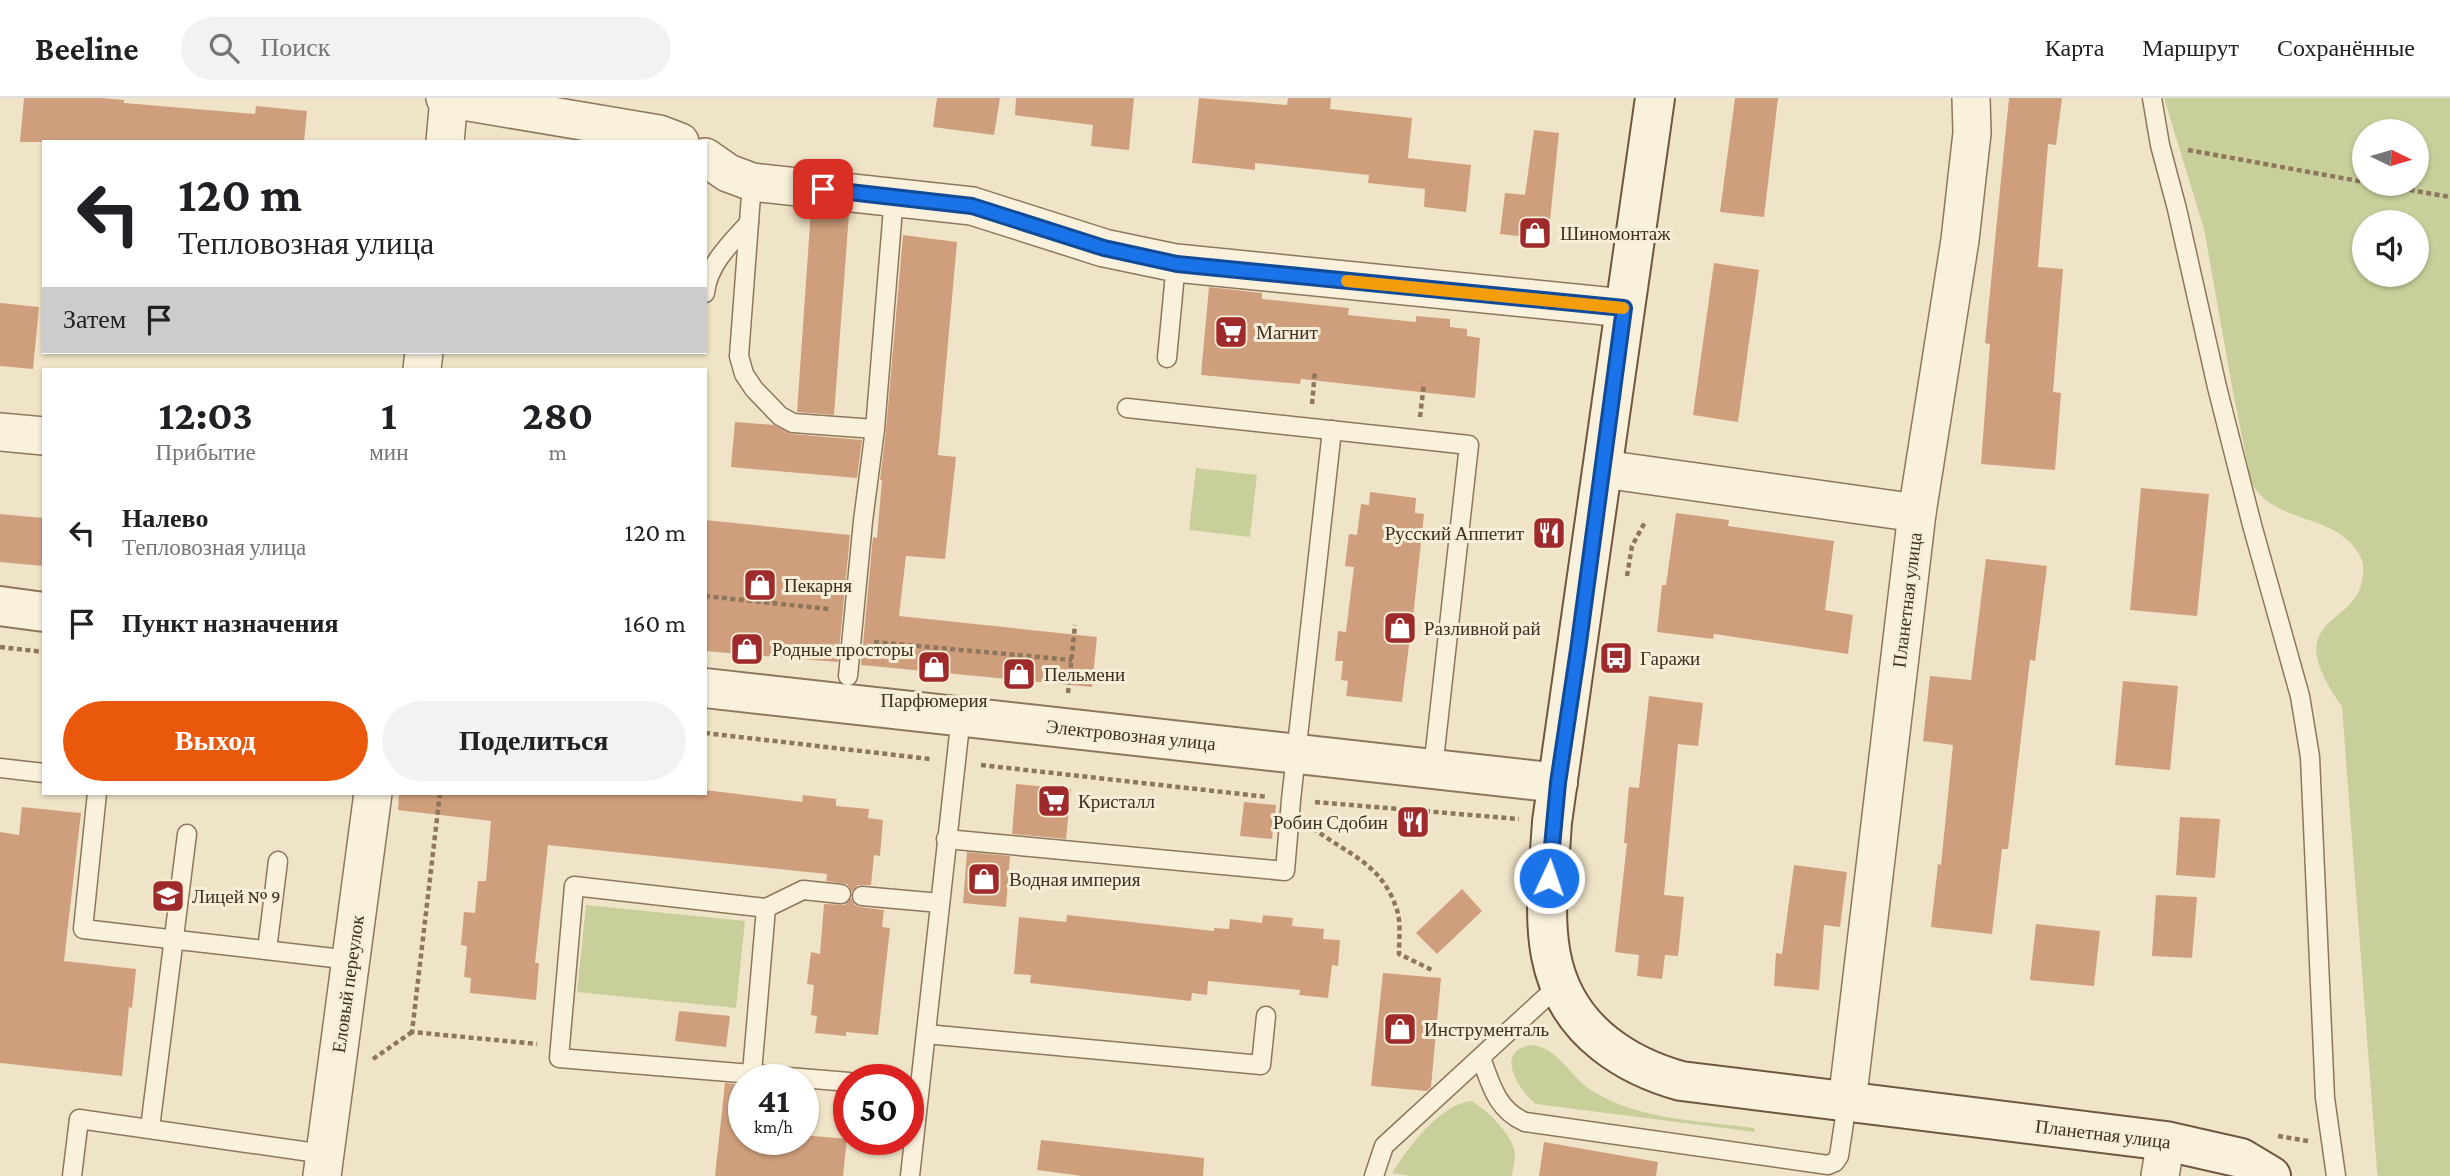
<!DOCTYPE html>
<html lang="ru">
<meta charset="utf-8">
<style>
:root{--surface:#fff;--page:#f2f2f2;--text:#202124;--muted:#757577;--line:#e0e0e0;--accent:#ea580c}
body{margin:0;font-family:"Crimson Pro",serif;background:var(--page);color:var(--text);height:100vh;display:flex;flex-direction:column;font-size:26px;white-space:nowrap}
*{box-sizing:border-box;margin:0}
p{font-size:23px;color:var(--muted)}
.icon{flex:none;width:38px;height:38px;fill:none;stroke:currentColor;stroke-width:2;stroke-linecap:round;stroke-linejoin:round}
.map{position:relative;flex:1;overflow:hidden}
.panel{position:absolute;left:42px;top:270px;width:665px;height:427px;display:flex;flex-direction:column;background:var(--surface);border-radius:0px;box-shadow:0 2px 5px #0004}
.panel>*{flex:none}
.guide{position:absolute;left:42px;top:42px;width:665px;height:214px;border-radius:0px;box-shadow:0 2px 5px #0004;background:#fff;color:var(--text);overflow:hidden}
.needle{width:46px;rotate:95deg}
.buttons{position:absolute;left:2352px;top:21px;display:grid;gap:14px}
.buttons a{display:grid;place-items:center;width:77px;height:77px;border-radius:50%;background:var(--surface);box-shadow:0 2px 5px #0004;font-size:35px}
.speed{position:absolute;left:728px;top:966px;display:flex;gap:14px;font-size:35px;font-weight:700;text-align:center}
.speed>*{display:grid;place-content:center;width:91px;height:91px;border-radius:50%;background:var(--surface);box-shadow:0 2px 5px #0004;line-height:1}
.speed small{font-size:18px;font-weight:400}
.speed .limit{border:10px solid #d22;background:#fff;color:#111}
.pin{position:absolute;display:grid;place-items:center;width:60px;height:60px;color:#fff;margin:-30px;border-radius:14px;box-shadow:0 4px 10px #0006}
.me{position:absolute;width:77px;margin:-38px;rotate:3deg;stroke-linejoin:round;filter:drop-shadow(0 0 5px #0008)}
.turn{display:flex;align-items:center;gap:24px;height:147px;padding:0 21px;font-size:32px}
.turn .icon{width:91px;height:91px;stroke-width:2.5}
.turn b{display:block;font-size:49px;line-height:60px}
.then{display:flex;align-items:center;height:66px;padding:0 21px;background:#0003;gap:14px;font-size:26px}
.eta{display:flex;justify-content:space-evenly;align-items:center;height:119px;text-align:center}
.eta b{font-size:42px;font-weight:700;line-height:49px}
.action{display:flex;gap:14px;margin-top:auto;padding:14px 21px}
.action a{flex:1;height:80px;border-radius:42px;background:var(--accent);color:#fff;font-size:28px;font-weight:700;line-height:80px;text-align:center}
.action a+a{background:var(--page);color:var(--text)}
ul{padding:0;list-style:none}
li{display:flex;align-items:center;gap:21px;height:91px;padding:0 21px}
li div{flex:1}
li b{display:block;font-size:26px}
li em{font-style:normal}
header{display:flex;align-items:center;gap:42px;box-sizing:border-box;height:98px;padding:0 35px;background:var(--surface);border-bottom:2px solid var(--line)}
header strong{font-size:33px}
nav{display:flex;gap:38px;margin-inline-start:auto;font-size:24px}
.search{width:490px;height:63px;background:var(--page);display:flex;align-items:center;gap:18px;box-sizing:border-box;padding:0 24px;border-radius:38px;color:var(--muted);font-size:26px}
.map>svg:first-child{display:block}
</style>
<header>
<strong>Beeline</strong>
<div class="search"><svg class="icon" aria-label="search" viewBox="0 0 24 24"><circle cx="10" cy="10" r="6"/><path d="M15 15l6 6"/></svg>Поиск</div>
<nav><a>Карта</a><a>Маршрут</a><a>Сохранённые</a></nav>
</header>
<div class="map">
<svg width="2450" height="1078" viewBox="0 0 2450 1078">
<rect width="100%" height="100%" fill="#f0e4c8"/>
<!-- green -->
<g fill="#c9cf9b" fill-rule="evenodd">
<path d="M2164,0H2450V1078H2378L2377,1073L2342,609C2332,594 2312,564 2317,545C2322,523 2342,518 2354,501C2362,492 2366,471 2361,460C2341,414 2270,427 2251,383L2233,294L2204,131ZM2364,33H2417V86H2364ZM2364,124H2417V177H2364Z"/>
<path d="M1196,370L1257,377L1250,439L1189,432Z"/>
<path d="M586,807L745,823L736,910L577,894Z"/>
<path d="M1532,947C1557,949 1571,979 1591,992C1637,1022 1702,1023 1754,1030L1755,1034L1536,1006C1518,992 1493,952 1532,947Z"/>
<path d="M1471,1003C1486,1010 1513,1038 1515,1055C1515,1062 1513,1071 1512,1078H1411L1392,1075C1408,1050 1440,1006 1471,1003Z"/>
</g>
<!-- building -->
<g fill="#cf9f7d">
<path d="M24,0H101L124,2V5L255,16L256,8L307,13L304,44H20Z"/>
<path d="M937,0H1000L994,37L933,29Z"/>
<path d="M1016,0H1134L1129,52L1091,48L1093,27L1015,17Z"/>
<path d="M1199,0L1287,7L1288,0H1331L1330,11L1412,20L1408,60L1471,67L1466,114L1424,109L1425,91L1368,85L1369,77L1255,65V72L1192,65Z"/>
<path d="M1735,0H1778L1764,119L1720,114Z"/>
<path d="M2009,0H2062L2056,47L2048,46L2038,169L2063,171L2053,294L2061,295L2055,372L1981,366L1990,246L1985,245Z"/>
<path d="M1534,32L1559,35L1548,141L1500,136L1505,95L1525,97Z"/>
<path d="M811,112L849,116L834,317L797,314Z"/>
<path d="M903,137L957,144L938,357L956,359L945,461L906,458L899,518L1097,539L1092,589L861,567L873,439L877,440L882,382H880L886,332Z"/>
<path d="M1714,165L1759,172L1738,324L1693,317Z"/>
<path d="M1209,189L1262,195V201L1349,210L1348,217L1416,224V218L1450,221V229L1467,231V238L1480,240L1475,300L1301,281L1300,286L1201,277Z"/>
<path d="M0,205L39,209L33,271L0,268Z"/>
<path d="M735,324L774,327L792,336L862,342L857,380L731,369Z"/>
<path d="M2141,390L2209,396L2197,518L2130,512Z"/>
<path d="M1370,394L1416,400L1415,415L1424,416L1411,539H1410L1402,604L1346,598L1348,583L1341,582L1343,563H1335L1338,533L1346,534L1354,469L1345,468L1349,436L1357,437L1361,406L1369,407Z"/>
<path d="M1676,415L1729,422L1728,428L1834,443L1825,512L1853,517L1848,556L1714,536L1713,541L1657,534L1662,487H1666Z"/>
<path d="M0,416L44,420V468L0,464Z"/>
<path d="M705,422L850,437L838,564L705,553Z"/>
<path d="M1986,461L2047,468L2035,563L2030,562L2008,751H2002L1992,836L1931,829L1938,766L1941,767L1953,647L1923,643L1930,578L1971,582Z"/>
<path d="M2123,583L2178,588L2170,672L2115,667Z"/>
<path d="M1649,598L1703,605L1698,648L1678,646L1664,797L1684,799L1678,858L1665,857L1662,881L1637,878L1639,857L1615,854L1627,745H1624L1629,689L1639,690Z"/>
<path d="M1016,686L1071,691L1066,741L1012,736Z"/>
<path d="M705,692L802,704L803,697L836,701V708L869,711L868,720L883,722L880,758L874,757L871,787H858L852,794L847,786L826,783L827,776L548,747L535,865H539L536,902L470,895L471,880L464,879L467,848L461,847L464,814L475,815L478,783H486L491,723L398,712L399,695H705Z"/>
<path d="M1244,704L1276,707L1272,741L1240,738Z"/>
<path d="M22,709L81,715L64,863L136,871L132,910L129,909L122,978L0,965V734L19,737Z"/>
<path d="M2180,719L2220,721L2215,780L2176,777Z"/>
<path d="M967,754L1010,758L1006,809L963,805Z"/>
<path d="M1794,767L1847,774L1840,829L1824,827L1819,892L1774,888L1776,855L1782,856Z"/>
<path d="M1462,791L1482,813L1437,856L1416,835Z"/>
<path d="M2156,797L2197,799L2192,860L2152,858Z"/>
<path d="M851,800L855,807L860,809L884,812L882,829L890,830L878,937L846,934V938L815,935L817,918L811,917L814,887L807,886L811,854L820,856L824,806L845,807Z"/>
<path d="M1067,817L1214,833V830L1229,831L1230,821L1262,825L1263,817L1293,820L1292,828L1324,831L1323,841L1340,842L1338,868L1332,867L1328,900L1299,897L1300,892L1208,883L1207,897L1192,895L1191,903L1030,885L1031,877L1014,876L1019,819L1066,824Z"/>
<path d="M2036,826L2100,833L2094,888L2030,882Z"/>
<path d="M1383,875L1441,880L1431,989L1427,993L1371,988Z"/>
<path d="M679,913L730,918L726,949L675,943Z"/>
<path d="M725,985L744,987V1041H803V1037L847,1041L843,1078H715Z"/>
<path d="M1041,1042L1204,1060L1203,1078H1082L1037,1072Z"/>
<path d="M1544,1044L1658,1064L1656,1078H1539Z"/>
</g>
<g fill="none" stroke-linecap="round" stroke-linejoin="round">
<defs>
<g id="service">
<path d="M2152,0L2160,47L2177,111L2217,289L2252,427L2300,598L2310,659L2325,1000L2336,1078"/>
<path d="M752,84L739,258L744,276L754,291L780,318L793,325L875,331"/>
<path d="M705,195C708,166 731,145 749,125"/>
<path d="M1167,260L1176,165"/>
<path d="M1127,310L1469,347L1433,671"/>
<path d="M848,578L863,423L875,331L894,98"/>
<path d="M0,670L44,675"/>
<path d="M97,695L83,831L351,862"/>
<path d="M946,741L1285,773L1291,702L1332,332"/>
<path d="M862,798L940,805"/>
<path d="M766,810L803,792L841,796"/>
<path d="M267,852L278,763"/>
<path d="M926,936L1261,967L1266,918"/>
<path d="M1481,960C1491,987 1497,1012 1525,1024L1828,1067L1835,1064L1839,1058L1847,1005"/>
<path d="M752,975L766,810L574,788L559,960L849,984"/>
<path d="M150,1030L187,736"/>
<path d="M72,1078L79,1021L324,1056"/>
<path d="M910,1078L961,618"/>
<path d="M1374,1078L1384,1048L1558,888"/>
</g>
<g id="minor">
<path d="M445,0L659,36L680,44"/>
<path d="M445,44L449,0"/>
<path d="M705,59L728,75L752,84L972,108L1104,150L1176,165L1624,210"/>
<path d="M422,271L424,254"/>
<path d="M0,334L44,338"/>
<path d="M1603,371L1917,415"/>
<path d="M1847,1005L1917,415L1960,142L1972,35L1971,0"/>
<path d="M322,1078L373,695"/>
<path d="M2160,1078L2166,1043"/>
</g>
<g id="tertiary">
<path d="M0,508L44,514"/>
<path d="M705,590L1558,685"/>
</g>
<path id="secondary" d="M1655,0L1552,724C1547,806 1531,888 1605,946C1628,964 1652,975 1681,983L2166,1043L2241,1060L2271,1078"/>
</defs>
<!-- service casing -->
<use href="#service" stroke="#8d765c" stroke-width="21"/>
<!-- minor casing -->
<use href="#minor" stroke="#8d765c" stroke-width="40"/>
<!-- tertiary casing -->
<use href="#tertiary" stroke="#8d765c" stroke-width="42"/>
<!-- secondary casing -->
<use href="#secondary" stroke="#6f573f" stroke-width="42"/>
<!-- path -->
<g stroke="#8d765c" stroke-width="4.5" stroke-dasharray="5 3.5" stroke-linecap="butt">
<path d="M2188,52L2364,84"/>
<path d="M2376,86L2450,99"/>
<path d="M1312,306L1315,272"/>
<path d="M1420,319L1424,285"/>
<path d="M1627,478L1632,448L1645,424"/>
<path d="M705,498L829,511"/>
<path d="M874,544L1072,562"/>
<path d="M0,549L44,554"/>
<path d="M1068,595L1075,527"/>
<path d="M705,635L930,661"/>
<path d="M981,667L1268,699"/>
<path d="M440,695L412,934L537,946"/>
<path d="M1315,704L1519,721"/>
<path d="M1313,730C1348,757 1382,765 1397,812C1401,824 1399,842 1399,856L1432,872"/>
<path d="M373,961L412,934"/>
<path d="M2278,1038L2308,1043"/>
</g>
<!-- service -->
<use href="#service" stroke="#faf1dc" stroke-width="18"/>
<!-- minor -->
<use href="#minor" stroke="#faf1dc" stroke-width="37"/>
<!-- tertiary -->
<use href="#tertiary" stroke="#faf1dc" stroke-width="38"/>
<!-- secondary -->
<use href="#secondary" stroke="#faf1dc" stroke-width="38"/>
</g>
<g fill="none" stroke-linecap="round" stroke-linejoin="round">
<defs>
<path id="route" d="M823,91L972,108L1104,150L1177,166L1624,210L1578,552L1558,685L1549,780"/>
</defs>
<!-- route casing -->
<use href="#route" stroke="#114b97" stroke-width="18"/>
<!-- route -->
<use href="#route" stroke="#1a73e8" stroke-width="12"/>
<!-- slow -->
<path stroke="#f59e0b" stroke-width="12" d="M1347,183L1623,210"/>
</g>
<!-- icons -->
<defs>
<symbol id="shop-square" viewBox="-11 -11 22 22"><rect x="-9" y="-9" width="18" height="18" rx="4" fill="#9e2a2b" stroke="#f7eed8"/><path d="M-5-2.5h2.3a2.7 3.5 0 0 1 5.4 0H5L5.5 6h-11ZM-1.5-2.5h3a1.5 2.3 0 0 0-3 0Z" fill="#fff"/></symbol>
<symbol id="supermarket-square" viewBox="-11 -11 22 22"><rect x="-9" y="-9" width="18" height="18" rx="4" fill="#9e2a2b" stroke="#f7eed8"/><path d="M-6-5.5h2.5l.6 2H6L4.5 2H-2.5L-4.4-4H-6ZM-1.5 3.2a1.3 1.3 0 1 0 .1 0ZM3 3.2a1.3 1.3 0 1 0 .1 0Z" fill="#fff"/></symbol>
<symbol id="restaurant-square" viewBox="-11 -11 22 22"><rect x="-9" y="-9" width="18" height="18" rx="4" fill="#9e2a2b" stroke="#f7eed8"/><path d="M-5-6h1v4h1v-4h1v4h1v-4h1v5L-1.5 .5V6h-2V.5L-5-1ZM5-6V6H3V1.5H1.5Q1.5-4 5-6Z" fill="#fff"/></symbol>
<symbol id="bus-square" viewBox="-11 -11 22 22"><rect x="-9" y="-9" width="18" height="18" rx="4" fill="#9e2a2b" stroke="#f7eed8"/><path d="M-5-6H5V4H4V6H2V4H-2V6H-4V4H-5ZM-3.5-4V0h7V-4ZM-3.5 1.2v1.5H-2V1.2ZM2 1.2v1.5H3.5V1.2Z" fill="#fff"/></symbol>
<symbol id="school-square" viewBox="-11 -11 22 22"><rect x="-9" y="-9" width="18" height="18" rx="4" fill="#9e2a2b" stroke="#f7eed8"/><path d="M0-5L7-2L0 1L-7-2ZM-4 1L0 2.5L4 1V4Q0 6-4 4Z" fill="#fff"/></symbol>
</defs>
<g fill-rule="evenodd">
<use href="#shop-square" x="1516" y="116" width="38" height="38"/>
<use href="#supermarket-square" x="1212" y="215" width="38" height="38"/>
<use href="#restaurant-square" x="1530" y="416" width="38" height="38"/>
<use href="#shop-square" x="741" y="468" width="38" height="38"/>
<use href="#shop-square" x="1381" y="511" width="38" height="38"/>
<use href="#shop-square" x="728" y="532" width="38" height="38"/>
<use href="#bus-square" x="1597" y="541" width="38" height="38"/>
<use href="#shop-square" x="915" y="550" width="38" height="38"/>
<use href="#shop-square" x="1000" y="557" width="38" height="38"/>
<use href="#supermarket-square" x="1035" y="684" width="38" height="38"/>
<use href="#restaurant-square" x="1394" y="705" width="38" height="38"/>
<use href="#shop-square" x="965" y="762" width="38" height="38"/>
<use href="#school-square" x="149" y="779" width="38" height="38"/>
<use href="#shop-square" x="1381" y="912" width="38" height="38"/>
</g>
<g text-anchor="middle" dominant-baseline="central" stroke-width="6" stroke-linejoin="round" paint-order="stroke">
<!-- poi labels -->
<g font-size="19" fill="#3d2e20" stroke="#f7eed8" text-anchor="start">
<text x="1560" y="135">Шиномонтаж</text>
<text x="1256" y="234">Магнит</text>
<text x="1524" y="435" text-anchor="end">Русский Аппетит</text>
<text x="784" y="487">Пекарня</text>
<text x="1424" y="530">Разливной рай</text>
<text x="772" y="551">Родные просторы</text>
<text x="1640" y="560">Гаражи</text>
<text x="1044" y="576">Пельмени</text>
<text x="934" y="602" text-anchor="middle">Парфюмерия</text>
<text x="1078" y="703">Кристалл</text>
<text x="1388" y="724" text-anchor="end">Робин Сдобин</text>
<text x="1009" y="781">Водная империя</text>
<text x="192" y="798">Лицей № 9</text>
<text x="1424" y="931">Инструменталь</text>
</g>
<!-- street labels -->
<g font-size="19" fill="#3d2e20" stroke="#f7eed8">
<text transform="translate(1907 502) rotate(-83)">Планетная улица</text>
<text transform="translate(1131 637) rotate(6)">Электровозная улица</text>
<text transform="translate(348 886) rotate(-82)">Еловый переулок</text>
<text transform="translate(2103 1036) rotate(7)">Планетная улица</text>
</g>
</g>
</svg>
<div class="buttons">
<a><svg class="needle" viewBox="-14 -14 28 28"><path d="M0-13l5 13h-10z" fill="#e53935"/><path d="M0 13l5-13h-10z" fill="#757577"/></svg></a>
<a><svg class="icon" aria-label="sound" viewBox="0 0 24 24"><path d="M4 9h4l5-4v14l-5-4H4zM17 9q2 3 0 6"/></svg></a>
</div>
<div class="speed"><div>41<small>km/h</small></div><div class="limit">50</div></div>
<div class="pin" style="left:823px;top:91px;background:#d93025"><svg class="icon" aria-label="arrive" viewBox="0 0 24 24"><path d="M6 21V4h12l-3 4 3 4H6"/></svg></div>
<svg class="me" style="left:1549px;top:780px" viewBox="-20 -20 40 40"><circle r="17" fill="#1a73e8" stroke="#fff" stroke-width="3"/><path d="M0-11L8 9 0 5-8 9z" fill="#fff"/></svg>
<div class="guide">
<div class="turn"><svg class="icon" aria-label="left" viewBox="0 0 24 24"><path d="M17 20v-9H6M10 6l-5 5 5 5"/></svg><div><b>120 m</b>Тепловозная улица</div></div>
<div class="then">Затем<svg class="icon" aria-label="arrive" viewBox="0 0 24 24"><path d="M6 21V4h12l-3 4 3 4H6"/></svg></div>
</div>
<section class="panel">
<div class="eta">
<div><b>12:03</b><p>Прибытие</p></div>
<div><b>1</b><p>мин</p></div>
<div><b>280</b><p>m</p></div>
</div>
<ul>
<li><svg class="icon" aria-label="left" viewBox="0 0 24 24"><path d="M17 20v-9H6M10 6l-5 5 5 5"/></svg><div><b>Налево</b><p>Тепловозная улица</p></div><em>120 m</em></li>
<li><svg class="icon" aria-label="arrive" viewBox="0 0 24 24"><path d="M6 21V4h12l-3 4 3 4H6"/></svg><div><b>Пункт назначения</b></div><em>160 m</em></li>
</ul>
<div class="action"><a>Выход</a><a>Поделиться</a></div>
</section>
</div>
